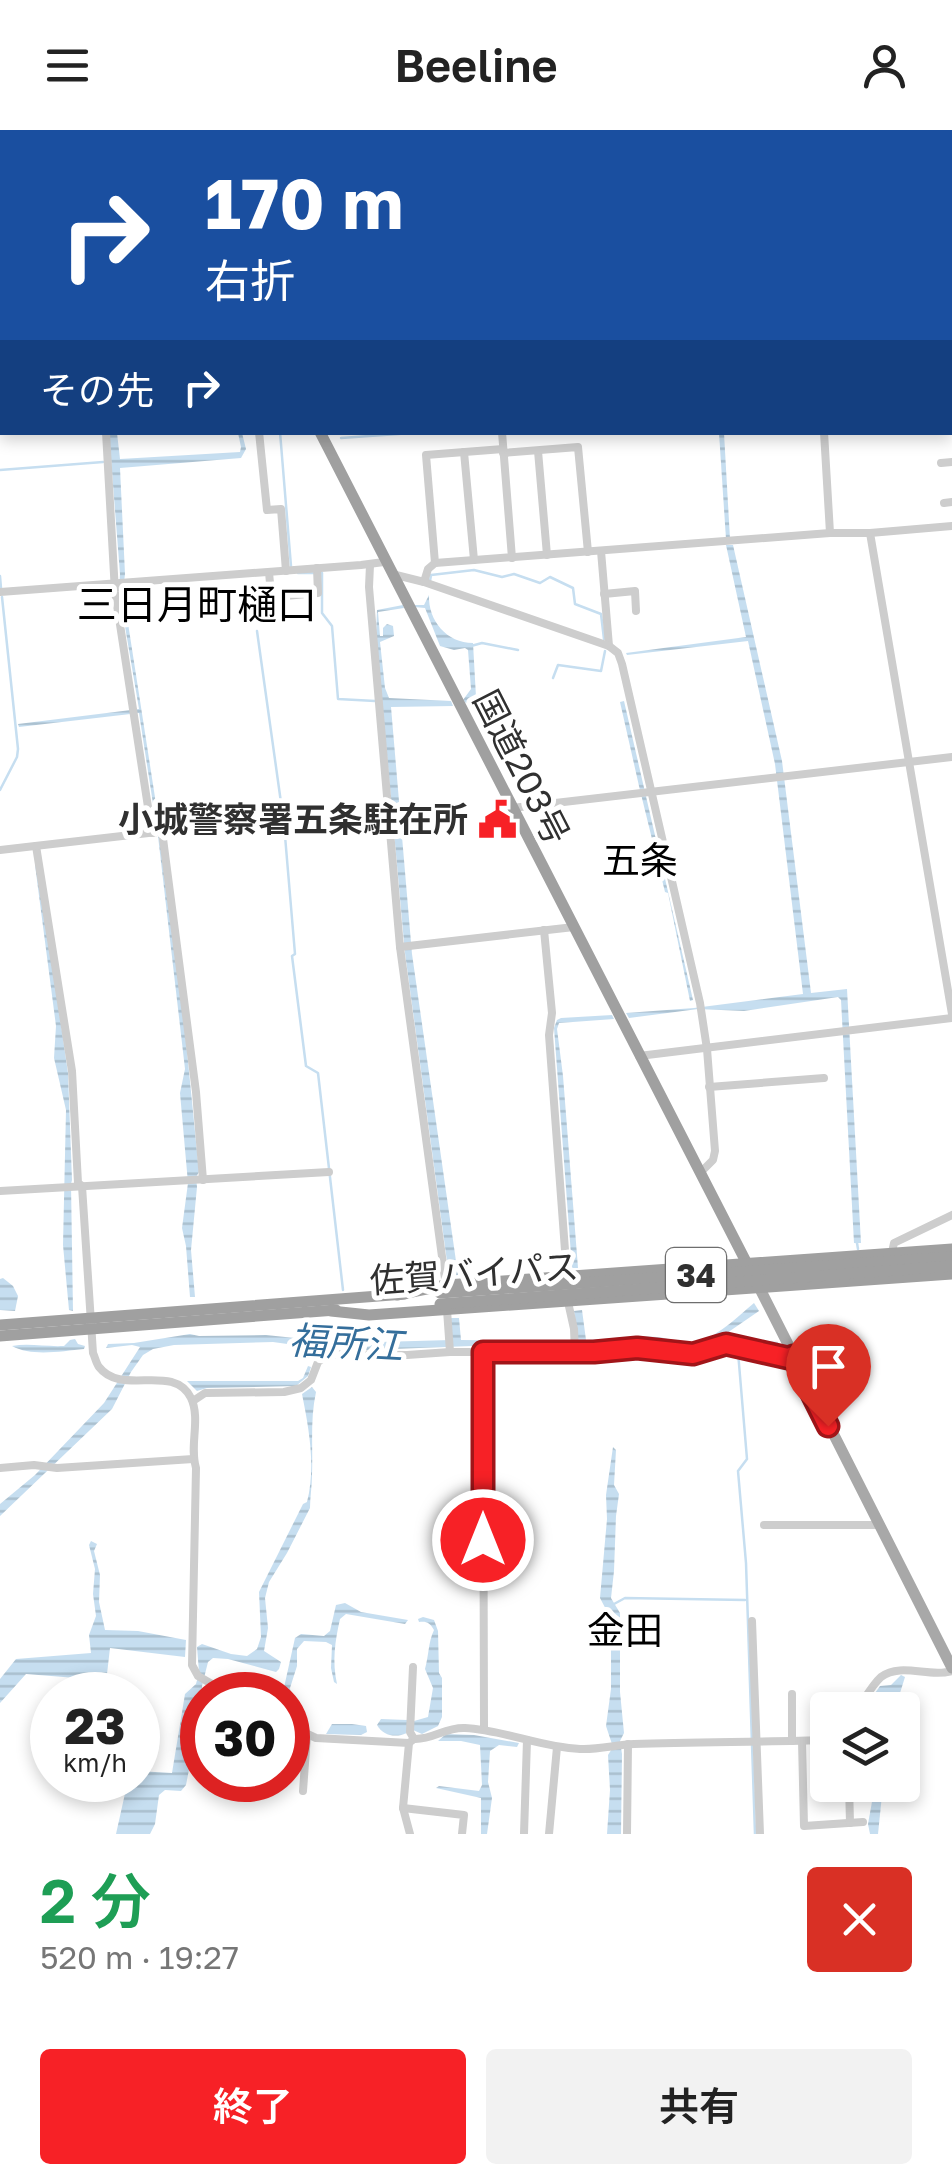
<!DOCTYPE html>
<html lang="ja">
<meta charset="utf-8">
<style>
:root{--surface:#fff;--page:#f2f2f2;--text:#222;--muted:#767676;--accent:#f72126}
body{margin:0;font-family:"Golos Text","Noto Sans JP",sans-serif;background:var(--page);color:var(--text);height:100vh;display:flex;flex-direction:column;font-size:38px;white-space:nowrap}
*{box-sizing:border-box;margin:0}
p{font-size:32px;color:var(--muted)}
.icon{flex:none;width:55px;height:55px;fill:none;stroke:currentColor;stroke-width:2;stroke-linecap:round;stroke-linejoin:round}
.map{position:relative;height:1704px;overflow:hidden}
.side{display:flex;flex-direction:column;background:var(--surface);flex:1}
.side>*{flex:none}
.top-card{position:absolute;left:0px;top:0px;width:952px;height:305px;box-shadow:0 5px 15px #0003;background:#1a4fa0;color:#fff;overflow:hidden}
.controls{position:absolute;left:810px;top:1562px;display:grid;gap:20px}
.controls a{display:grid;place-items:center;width:110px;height:110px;border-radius:10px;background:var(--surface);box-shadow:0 5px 15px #0003;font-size:50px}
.speed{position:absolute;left:30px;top:1542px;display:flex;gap:20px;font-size:50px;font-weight:700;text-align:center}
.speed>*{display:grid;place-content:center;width:130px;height:130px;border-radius:50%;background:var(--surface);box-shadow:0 5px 15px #0003;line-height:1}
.speed small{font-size:25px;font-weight:400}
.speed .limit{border:15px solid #d22;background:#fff;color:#111}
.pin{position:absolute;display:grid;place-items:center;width:85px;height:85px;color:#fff;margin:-102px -42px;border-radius:50% 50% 50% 0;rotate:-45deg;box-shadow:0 0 10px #0007}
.pin .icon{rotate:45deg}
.me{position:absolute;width:110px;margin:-55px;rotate:0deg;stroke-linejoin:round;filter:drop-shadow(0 0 8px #0008)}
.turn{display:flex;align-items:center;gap:35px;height:210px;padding:0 40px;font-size:45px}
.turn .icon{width:130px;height:130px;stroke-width:2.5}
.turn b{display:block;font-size:70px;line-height:85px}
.then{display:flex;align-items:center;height:95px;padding:0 40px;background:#0003;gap:20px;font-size:38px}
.round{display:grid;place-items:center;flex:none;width:105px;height:105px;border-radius:10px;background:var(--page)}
.head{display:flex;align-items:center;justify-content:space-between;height:170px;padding:0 40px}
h1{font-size:60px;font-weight:600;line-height:75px;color:#1e9e55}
.cta{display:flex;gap:20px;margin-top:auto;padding:20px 40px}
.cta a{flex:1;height:115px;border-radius:10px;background:var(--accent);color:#fff;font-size:40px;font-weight:600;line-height:115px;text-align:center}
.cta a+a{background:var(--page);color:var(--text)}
header{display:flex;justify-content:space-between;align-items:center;height:130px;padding:0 40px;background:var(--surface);font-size:45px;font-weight:600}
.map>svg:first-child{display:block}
</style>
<header><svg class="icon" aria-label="menu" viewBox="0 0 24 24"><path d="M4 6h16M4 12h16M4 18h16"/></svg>Beeline<svg class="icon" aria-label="person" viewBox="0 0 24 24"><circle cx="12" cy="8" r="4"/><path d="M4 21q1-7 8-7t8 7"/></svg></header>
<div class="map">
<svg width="952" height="1704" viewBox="0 0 952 1704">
<defs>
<pattern id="water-rules" width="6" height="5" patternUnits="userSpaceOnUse" patternTransform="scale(2.5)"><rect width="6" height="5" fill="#c6def0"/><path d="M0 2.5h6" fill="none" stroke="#aabfce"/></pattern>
</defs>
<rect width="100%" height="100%" fill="#fff"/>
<!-- water -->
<g fill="url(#water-rules)">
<path d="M109,303H117L120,329L240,322L241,317L238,303H242L246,319L241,328L120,338L125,444L123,461L161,706L181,861L199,1042L196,1047L197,1057L191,1120L195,1167H190L186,1116L182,1098L188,1053L180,963L185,939L158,706L139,583L19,597L18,594L139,579L119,461L120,444Z"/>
<path d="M719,303H724L730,409H726Z"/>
<path d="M726,415H733L782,631L811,863L847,859L861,1113H854L841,870L838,867L744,881L698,879L629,888L626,883L694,878L803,864L775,634L748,511L627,525L626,523L746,507Z"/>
<path d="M429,465C428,491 447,513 473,513L476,567L472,572L466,573L463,570L471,559L468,520L465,518L454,520L440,516L425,478L414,477V475H424Z"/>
<path d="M403,475L404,478L378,482L380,506H383V498L387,494L393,496L394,506L380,512L385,558L389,568L451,571L453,576L391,577L412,824L458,1145L449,1146L405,823L376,504L377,480Z"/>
<path d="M624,571L693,870L690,871L668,763L665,762L639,656L620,572Z"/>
<path d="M35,735H38L68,943L72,1050L71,1054L73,1181L69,1180L63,1115L66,980L54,928L56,896Z"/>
<path d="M612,885L614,889L559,893L557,899L563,946L578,1138H572L554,898L557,890L561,888Z"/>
<path d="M3,1148L13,1156L18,1166L15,1181L0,1180V1149Z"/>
<path d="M754,1173L759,1181L711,1214L695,1218H682L665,1214L614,1213L578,1218L520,1214L341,1221L316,1218L311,1224L309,1217L273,1212L174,1215L153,1219L143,1225L131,1242L112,1279L0,1386V1374L35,1345L104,1273L140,1217L132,1215L106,1218L108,1214L134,1213L190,1204L199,1206L266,1205L343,1213L451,1210V1188H459L461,1210L578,1211L574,1181L582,1180L586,1210C609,1209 634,1205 657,1207C670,1208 682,1215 695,1212C717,1208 737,1187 754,1173Z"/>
<path d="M75,1209L78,1214L85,1216L84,1219C62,1221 32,1227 12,1216C29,1213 46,1217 64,1216L70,1210Z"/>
<path d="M308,1236L311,1237L308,1246L296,1256L207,1258L197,1261L187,1251H298L303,1248Z"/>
<path d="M312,1257L316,1262C310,1289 313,1317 312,1345C312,1356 310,1367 310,1378L287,1423L269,1452L265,1468L268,1498L264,1521L281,1532L279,1539L276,1542L228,1529L213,1528L208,1532L202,1556V1573L186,1655L181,1661L165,1660L159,1665L155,1694L150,1704H116L128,1650H138V1641L172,1643L185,1564L196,1554L199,1542L197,1517L202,1514L231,1524L247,1526L257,1519L261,1507L259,1462L303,1374L307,1372C316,1337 309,1299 302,1264Z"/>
<path d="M613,1317L616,1320L614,1355L619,1364L616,1386L614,1441L611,1468L620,1483V1562L624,1603L620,1611L622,1624L621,1704H607L610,1660L608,1625L613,1617L606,1596L611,1559V1489L600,1468L607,1389L606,1365Z"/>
<path d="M91,1411L97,1414L94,1421L100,1445L99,1472L105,1500L138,1501L186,1510L185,1527L110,1518L107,1544L101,1550L26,1544L0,1573V1549L16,1529L91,1523L89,1505L96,1486L93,1464L95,1439L89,1415Z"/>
<path d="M345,1473L361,1482L408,1490L405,1494L346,1484L340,1489C335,1511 332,1531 337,1554L334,1552L331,1538L332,1515L326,1512L304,1511L297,1519V1536L290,1558L293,1577L290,1588H288V1565H283V1562L295,1508L301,1504L324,1506L330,1501L336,1475Z"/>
<path d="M423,1487L434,1490L438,1501L439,1543L442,1548V1587L438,1596L422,1604L413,1600L414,1591L428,1587L433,1558L425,1539C429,1525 428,1513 434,1500C430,1493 427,1491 419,1492L418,1489Z"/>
<path d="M901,1545L905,1547L900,1563L892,1570L889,1580H863L880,1556L891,1555Z"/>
<path d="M381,1589L407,1590V1603C396,1608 383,1606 377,1595Z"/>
<path d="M352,1594L366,1596L367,1602L361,1605L326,1604L332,1594Z"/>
<path d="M446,1604L474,1605L519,1613L517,1617L499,1615L490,1621L488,1652L492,1668L487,1704H481V1668L436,1658L439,1656L479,1661L482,1655L480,1615L461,1611H438Z"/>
<path d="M875,1655H883L878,1704H870L868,1694Z"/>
</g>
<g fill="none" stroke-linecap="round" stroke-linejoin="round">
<!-- stream -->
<g stroke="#c6def0" stroke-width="2.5">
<path d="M206,0V2"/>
<path d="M328,0V2"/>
<path d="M812,0V2"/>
<path d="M950,11H952"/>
<path d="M0,101H2"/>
<path d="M950,268L952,267"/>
<path d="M280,302L291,436"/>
<path d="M341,308L426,302"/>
<path d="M0,340L103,332"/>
<path d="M298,443H322V483L332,496L338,569L375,571"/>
<path d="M0,446L1,458"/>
<path d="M430,451L431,445L474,440L502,447L514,444L540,453L550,447L573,458L575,474L601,484L604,509"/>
<path d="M257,501L284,694L295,824L292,826L306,936L318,943L343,1160"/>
<path d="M471,516L482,513L518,520"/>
<path d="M553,548L558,535L601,541L605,521"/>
<path d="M0,660L17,627L18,619L2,467"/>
<path d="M857,1113L858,1119"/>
<path d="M728,1202L735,1210L777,1213"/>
<path d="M738,1222L747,1329L738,1341L746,1433L755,1704"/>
<path d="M614,1474L625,1468L745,1470"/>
</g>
<!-- minor -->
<g stroke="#cdcdcd" stroke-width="8">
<path d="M83,0V2"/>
<path d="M324,0V2"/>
<path d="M354,0V2"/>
<path d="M392,0V2"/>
<path d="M430,0V2"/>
<path d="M469,0V2"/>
<path d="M803,0L804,2"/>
<path d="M950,135H952"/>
<path d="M0,219H2"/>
<path d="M950,294L952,293"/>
<path d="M106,302L115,462L152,703"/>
<path d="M259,302L267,380L281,379L286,441"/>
<path d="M502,302L512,428"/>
<path d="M824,302L830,403"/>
<path d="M538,321L547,425"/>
<path d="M464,322L474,430"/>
<path d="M503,323L578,317L588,422"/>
<path d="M941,333L952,332"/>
<path d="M944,373L952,372"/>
<path d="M870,403L952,884"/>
<path d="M601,421L609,516"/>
<path d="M435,433L426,325L503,319"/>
<path d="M370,435L369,457L400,817L446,1156"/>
<path d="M269,442L271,465L274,467L318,463L317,438"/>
<path d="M392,444L424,452L609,516L618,523L622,534L700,873L707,919L715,1021L713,1030L701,1042"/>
<path d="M424,452L428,439L435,433L830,403H870L952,396"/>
<path d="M0,462L361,435L384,432"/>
<path d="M604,464L635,461L636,481"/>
<path d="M512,678L952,627"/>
<path d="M162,701L196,962L203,1050"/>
<path d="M36,716L72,941L78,1053L82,1056L93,1223C95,1227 96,1233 99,1237C122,1267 173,1232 191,1268C201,1289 189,1316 196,1338L192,1535L198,1546L231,1565"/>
<path d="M0,720L279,688"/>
<path d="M544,800L552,883L549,905L567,1147"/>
<path d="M400,817L574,797"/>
<path d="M639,926L952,888"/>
<path d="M709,957L824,948"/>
<path d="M0,1061L329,1042"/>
<path d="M892,1122L894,1113L952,1085"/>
<path d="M568,1172L574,1199L575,1222"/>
<path d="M447,1180L450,1222"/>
<path d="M483,1222L484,1599"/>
<path d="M193,1271L205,1263L284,1262L301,1258L311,1250L318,1232L329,1224L407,1225L450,1222H575L637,1217L683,1224L700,1222L726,1214L788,1228L793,1226"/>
<path d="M0,1338L34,1335L57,1338L193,1329"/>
<path d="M764,1395H879"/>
<path d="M752,1491L760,1704"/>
<path d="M413,1537L410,1602L414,1609"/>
<path d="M857,1580C864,1570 872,1555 881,1547C901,1532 929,1548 952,1541"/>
<path d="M288,1595L316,1608L409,1613L414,1609C433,1610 445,1597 465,1598C504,1600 540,1617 580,1619C598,1620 615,1615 634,1614C698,1612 763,1612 828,1610"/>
<path d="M792,1611V1564"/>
<path d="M802,1611L804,1696L863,1692"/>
<path d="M409,1613L403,1678L410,1704"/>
<path d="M849,1655L850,1693"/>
<path d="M303,1661L307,1605"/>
<path d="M403,1678L464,1685L462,1704"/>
<path d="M524,1704L527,1610"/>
<path d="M549,1704L557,1617"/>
<path d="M627,1704L628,1614"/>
</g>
<!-- primary -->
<path stroke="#a8a8a8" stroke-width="11" d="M759,1157L952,1538"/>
<!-- trunk -->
<g stroke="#a0a0a0" stroke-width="11">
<path d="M168,0L169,2"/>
<path d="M320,302L759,1157"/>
<path d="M397,1165L446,1155L952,1119"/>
<path d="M331,1181L369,1185L952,1144"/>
<path d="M0,1195L405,1164"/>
<path d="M0,1206L336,1180"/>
</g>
<!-- trunk-bridge -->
<g stroke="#a0a0a0" stroke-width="11">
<path d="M440,1163L952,1127"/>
<path d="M440,1174L952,1136"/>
</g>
</g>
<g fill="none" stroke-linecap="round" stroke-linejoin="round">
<defs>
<path id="route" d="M483,1410V1222H594L637,1218L693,1224L726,1214L788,1228L793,1226L828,1296"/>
</defs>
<!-- route casing -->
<use href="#route" stroke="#a11519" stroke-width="25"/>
<!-- route -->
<use href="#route" stroke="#f72126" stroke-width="18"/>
</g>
<!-- icons -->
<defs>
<symbol id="civic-bare" viewBox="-9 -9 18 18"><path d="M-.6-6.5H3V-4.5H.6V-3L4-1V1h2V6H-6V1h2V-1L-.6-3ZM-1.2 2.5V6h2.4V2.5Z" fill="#f72126" stroke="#fff" stroke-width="2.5" paint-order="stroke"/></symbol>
</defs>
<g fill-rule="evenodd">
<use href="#civic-bare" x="470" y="662" width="55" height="55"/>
</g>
<g text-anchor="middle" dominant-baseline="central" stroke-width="10" stroke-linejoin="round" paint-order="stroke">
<!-- shield labels -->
<rect fill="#fff" stroke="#6e6e6e" stroke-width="2.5" x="666" y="1118" width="60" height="54" rx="8"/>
<g font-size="32" font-weight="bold" fill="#303030">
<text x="696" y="1145">34</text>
</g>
<!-- street labels -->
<g font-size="35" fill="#303030" stroke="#fff">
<text transform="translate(522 637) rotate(63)">国道203号</text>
<text transform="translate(474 1143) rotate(-4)">佐賀バイパス</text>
</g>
<!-- poi labels -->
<g font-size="35" font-weight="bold" fill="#303030" stroke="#fff" text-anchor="end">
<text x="468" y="689">小城警察署五条駐在所</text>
</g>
<!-- neighbourhood labels -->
<g font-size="38" fill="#000" stroke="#fff">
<text x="640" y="729">五条</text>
<text x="625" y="1499">金田</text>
</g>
<!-- water labels -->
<g font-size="38" font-style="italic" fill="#346e9b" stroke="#fff">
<text transform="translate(346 1212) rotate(3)">福所江</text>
</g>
<!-- quarter labels -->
<g font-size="40" fill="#000" stroke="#fff">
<text x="197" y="474">三日月町樋口</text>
</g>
</g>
</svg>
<div class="controls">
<a><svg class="icon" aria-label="layers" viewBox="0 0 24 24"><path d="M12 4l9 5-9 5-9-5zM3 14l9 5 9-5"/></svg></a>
</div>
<div class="speed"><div>23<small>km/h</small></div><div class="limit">30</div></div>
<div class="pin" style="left:828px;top:1296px;background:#d93025"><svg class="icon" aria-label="arrive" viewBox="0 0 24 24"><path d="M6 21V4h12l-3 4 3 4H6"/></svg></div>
<svg class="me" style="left:483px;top:1410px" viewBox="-20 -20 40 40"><circle r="17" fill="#f72126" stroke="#fff" stroke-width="3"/><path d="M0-11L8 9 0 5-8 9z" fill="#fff"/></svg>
<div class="top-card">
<div class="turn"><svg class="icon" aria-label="right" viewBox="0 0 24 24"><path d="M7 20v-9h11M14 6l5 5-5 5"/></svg><div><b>170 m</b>右折</div></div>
<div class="then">その先<svg class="icon" aria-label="right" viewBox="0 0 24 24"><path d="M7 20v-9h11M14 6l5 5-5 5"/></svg></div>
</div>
</div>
<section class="side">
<div class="head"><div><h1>2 分</h1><p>520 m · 19:27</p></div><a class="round" style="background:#d93025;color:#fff"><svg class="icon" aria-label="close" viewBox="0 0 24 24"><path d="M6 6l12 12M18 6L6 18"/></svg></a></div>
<div class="cta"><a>終了</a><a>共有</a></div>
</section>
